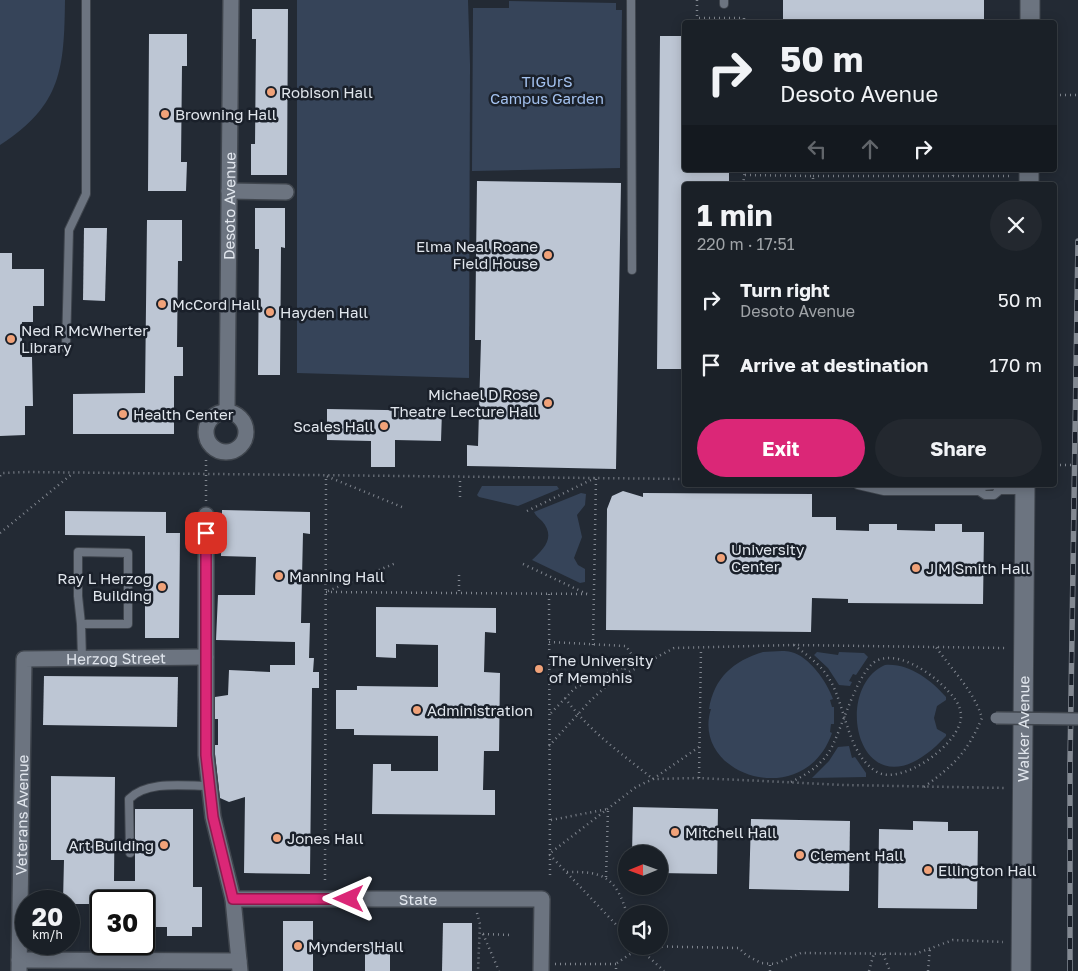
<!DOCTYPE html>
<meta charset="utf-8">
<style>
:root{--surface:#1a2027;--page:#23282f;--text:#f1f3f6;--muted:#9fa3a7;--line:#383e44;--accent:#db2777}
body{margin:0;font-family:"Golos Text",sans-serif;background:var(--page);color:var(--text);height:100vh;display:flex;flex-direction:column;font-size:19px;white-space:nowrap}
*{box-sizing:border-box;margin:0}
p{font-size:16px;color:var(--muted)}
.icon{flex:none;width:28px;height:28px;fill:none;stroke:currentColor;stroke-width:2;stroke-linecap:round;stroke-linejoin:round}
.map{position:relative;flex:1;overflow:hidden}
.drawer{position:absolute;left:682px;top:182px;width:375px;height:305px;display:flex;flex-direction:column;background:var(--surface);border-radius:5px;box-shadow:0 2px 12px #0003,0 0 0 1px var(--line)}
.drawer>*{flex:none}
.banner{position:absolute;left:682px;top:20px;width:375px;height:152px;border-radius:5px;box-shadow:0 2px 12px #0003,0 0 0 1px var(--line);background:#1a2027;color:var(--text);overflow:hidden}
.needle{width:32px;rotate:269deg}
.tools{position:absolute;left:618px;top:845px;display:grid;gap:10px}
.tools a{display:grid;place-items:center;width:50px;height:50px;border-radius:50%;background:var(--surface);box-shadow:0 2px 12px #0003,0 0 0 1px var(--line);font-size:25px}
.speed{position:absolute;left:15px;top:890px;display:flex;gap:10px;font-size:25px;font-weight:700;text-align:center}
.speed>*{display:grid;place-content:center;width:65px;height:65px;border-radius:50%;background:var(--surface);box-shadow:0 2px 12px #0003,0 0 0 1px var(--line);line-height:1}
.speed small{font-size:12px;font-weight:400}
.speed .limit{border:2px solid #111;border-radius:8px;background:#fff;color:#111}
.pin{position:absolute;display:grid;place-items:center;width:42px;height:42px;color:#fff;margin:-21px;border-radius:10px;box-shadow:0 2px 8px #0006}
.me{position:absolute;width:55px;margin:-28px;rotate:270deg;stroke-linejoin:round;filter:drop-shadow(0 0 4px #0008)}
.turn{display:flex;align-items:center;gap:18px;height:105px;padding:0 15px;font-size:22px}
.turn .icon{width:65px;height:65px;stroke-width:2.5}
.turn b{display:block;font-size:35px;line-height:42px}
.lanes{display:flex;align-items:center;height:48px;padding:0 15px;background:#0003;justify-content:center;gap:25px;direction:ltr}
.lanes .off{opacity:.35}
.round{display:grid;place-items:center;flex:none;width:52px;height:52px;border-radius:26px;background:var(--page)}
.summary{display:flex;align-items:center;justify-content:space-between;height:85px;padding:0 15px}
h1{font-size:30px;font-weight:700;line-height:38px}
.action{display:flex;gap:10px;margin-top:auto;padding:10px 15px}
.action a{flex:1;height:58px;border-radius:30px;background:var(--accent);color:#fff;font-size:20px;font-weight:700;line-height:58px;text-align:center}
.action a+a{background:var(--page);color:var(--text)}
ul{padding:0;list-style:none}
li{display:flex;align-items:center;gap:15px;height:65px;padding:0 15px}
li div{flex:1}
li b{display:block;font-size:19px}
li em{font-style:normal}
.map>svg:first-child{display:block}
</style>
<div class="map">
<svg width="1078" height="971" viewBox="0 0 1078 971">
<rect width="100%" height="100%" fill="#232a34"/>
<!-- green -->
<g fill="#364459">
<path d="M0,0H65C64,68 62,105 0,145Z"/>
<path d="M297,0H468L470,65L469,378L297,373Z"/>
<path d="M509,1L616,3V10H622L620,168L472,171L473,8H509Z"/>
<path d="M482,486H557L559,489L518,506L479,497L477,495Z"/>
<path d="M581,493L586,494L585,505L577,515L582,537L574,558L578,565L585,569V582L580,583L532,560C544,549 556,537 542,521C539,518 536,516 534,512Z"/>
<path d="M763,652C771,652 783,650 791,652C809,656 827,682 833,699L830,700L832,707H834V724H831L830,732L832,733C804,813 690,775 711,709H709C714,678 733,661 763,652Z"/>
<path d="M817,652L838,655L839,652L864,653L868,657L856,675L853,674L849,681L852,682L850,686L839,685L828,668L814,655Z"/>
<path d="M885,665C909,663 931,680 946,697V700L937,706L934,718L937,729L946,734V736C862,827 828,690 885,665Z"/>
<path d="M849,746L852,758L855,757L866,773V777L812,778L829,761L838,747Z"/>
</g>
<!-- building -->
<g fill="#bdc6d4">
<rect x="783" y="0" width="201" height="22"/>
<path d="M252,9H288L287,175H251V144H255L256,39H252Z"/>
<path d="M149,34H187V66H182L181,162H187L186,191H148Z"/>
<path d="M660,36H685V170H729V185H685V369H657Z"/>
<path d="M477,181L621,183L616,469L467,466V445L478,446L481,340H475Z"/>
<path d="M255,208H285V248L281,247L280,375H258L259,249H255Z"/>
<path d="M147,220H182V261H178L177,347H183V376H174V434H73V394L145,393Z"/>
<path d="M84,228H107L105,301L83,300Z"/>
<path d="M0,253H12V269H44V306H33V322H22V357H32L33,406H25V435L0,436Z"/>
<path d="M327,409L442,411L441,441L395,440V467H371V441L327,440Z"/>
<path d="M623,491L643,497V493L812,494V517H836V530L869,531V524H897V530L935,531V524H962V532H984L983,604L848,603V599L812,598L811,632L606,630L607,509L612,496Z"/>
<path d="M222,510L310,512V534L303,533L301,623H310L309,658H314L313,672H319V688H312L310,874L244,873L245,797L229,802L220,798L215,754V745H218V719H215V697L228,695L229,670L270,672V665H295V642L216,640L218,595H255L256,557L221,556Z"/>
<path d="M65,511L166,512V533H180L179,638H145V536L65,535Z"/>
<path d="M376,607L496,608V633L485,632L484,672L500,673L499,751H484L483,790H495V815L372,814L373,764H391V771H438V736L354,735V729H336V690H357V686L438,687V645L396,644V658L376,657Z"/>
<path d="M44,676L178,677L177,727L43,725Z"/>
<path d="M51,776L115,777L114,881H135V809H193V887H202V927H192V936H167V927H144V901H94V904H69V901H63L64,860H51Z"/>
<path d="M633,807L718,809L717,874L659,873V854H632Z"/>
<path d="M751,819L850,821L849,891L749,889Z"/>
<path d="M913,821L948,822V831H978L977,909L878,908L879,829L913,830Z"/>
<rect x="283" y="921" width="30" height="50"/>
<path d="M443,923H472V971H442Z"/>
<rect x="365" y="942" width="25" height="29"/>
</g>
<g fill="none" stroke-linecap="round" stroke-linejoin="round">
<defs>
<g id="service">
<path d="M631,0L632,270"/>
<path d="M724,4V0"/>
<path d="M66,348L69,230L86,194V0"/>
<path d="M858,485L884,491H979L985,495H994L1000,490L995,485L984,486L979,491"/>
<path d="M1000,490H1025"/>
<path d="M81,624L78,596V552L128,553V624H81L82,659"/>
<path d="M130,853L129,799C147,780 185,786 209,786"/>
</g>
<g id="minor">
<path d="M229,191L286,192"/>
<circle cx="226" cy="432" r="20"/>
<path id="s1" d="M227,412L231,0"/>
<path d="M206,515V755L213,817L233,899L240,971"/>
<path id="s2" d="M233,899H542L541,971"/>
<path d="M19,960L239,961"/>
<path id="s3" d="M19,971L24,659L206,657"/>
</g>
<g id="tertiary">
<path d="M1030,22V0"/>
<path d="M1029,185V170"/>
<path id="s4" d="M1021,971L1025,485"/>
</g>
</defs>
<!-- service casing -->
<use href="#service" stroke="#3f454d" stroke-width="10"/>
<!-- minor casing -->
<use href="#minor" stroke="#3f454d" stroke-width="18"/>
<!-- tertiary casing -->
<use href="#tertiary" stroke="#3f454d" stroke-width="21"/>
<!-- path -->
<g stroke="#80868f" stroke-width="2.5" stroke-dasharray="1 4" stroke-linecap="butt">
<path d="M697,0V18H744V22"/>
<path d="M1055,95H1078"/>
<path d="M745,175L813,176V185"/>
<path d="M813,176H1010"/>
<path d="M953,176V170"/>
<path d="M743,185L745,170"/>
<path d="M206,460V501"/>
<path d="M1055,465H1078"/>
<path d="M0,476L2,473L27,472L685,479"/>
<path d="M460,497V477"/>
<path d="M527,511L595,478"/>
<path d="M0,533L72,474"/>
<path d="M523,564L587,594"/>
<path d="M459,575V593"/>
<path d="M328,591L396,563"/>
<path d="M326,592L588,594"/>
<path d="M549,594L550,879"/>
<path d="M549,642L626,646L632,655L630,665L625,667L624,674"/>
<path d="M593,645L596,478"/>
<path d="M565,698C589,731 622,754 653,779L699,747"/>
<path d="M551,713L575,688L597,677L625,667"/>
<path d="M549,746L590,701L612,681L674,648L794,645L1006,648"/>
<path d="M699,778L701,648"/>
<path d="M791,782C806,775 820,766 829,752C842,731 857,669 878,660C901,651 934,675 948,691C955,698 961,706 961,717C960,744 902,786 877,772C848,755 846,709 831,682C823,666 808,656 794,645"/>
<path d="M924,787C954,765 967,753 982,718C974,691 952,670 936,647"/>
<path d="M551,820L608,809L606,877"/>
<path d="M567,872C603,871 616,877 627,914"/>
<path d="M325,880L326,476L402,507"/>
<path d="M477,913L480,924L478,971"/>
<path d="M483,934L499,971"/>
<path d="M483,934L512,935"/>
<path d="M626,935L549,854L636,787L653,779L699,778L845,785L1006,788"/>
<path d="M637,946L739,948L746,955L761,963L775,964L801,953L915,954L953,940L1003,942"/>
<path d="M883,954L890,971"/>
<path d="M617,963L639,948L664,971"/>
<path d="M555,964H616V971"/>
<path d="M770,971V964"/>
<path d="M869,971L874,953"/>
<path d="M928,971L930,948"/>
</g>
<!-- service -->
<use href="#service" stroke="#6c7480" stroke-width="8"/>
<!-- minor -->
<use href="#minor" stroke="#6c7480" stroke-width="15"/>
<!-- tertiary -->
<use href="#tertiary" stroke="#6c7480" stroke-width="19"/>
<defs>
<path id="rail" d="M1070,971V765L1078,241"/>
</defs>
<!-- rail casing -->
<use href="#rail" stroke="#838992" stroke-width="5.5"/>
<!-- rail -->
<use href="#rail" stroke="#1a202a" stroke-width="4" stroke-dasharray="11" stroke-linecap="butt"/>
<defs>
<path id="pedestrian-bridge" d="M996,718L1078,719"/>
</defs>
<!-- pedestrian-bridge casing -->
<use href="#pedestrian-bridge" stroke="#3f454d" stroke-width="14" stroke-linecap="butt"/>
<!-- pedestrian-bridge -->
<use href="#pedestrian-bridge" stroke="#6c7480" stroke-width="11"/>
</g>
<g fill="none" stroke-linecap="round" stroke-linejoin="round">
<defs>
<path id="route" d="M206,533V755L213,817L233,899H349"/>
</defs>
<!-- route casing -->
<use href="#route" stroke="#8e194d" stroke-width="12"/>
<!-- route -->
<use href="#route" stroke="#db2777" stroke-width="9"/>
</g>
<!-- markers -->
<g fill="#f0a279" stroke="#1a202a" stroke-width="2">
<circle cx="271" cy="92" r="5"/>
<circle cx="165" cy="114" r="5"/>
<circle cx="548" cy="255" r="5"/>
<circle cx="162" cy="304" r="5"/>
<circle cx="270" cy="312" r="5"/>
<circle cx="11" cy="339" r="5"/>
<circle cx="548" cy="403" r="5"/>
<circle cx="123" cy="414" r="5"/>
<circle cx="384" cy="426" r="5"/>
<circle cx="721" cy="558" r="5"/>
<circle cx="916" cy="568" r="5"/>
<circle cx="279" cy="576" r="5"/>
<circle cx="162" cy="587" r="5"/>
<circle cx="539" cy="669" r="5"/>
<circle cx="417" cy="710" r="5"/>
<circle cx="675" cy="832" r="5"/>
<circle cx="277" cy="838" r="5"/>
<circle cx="164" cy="845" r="5"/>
<circle cx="800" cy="855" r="5"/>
<circle cx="928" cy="870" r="5"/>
<circle cx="298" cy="946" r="5"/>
</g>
<g text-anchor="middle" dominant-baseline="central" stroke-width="5" stroke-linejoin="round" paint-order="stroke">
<!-- park labels -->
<g font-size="15" fill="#a4c2ef" stroke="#1a202a">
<text x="547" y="81">TIGUrS<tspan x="547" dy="17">Campus Garden</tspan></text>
</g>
<!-- poi labels -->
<g font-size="15" fill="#e1e6ed" stroke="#1a202a" text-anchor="start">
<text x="281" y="92">Robison Hall</text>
<text x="175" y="114">Browning Hall</text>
<text x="538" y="246" text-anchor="end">Elma Neal Roane<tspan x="538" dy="17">Field House</tspan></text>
<text x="172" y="304">McCord Hall</text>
<text x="280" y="312">Hayden Hall</text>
<text x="21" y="330">Ned R McWherter<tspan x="21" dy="17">Library</tspan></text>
<text x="538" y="394" text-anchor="end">Michael D Rose<tspan x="538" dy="17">Theatre Lecture Hall</tspan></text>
<text x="133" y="414">Health Center</text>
<text x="374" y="426" text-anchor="end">Scales Hall</text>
<text x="731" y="549">University<tspan x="731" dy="17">Center</tspan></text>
<text x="926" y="568">J M Smith Hall</text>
<text x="289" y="576">Manning Hall</text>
<text x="152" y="578" text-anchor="end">Ray L Herzog<tspan x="152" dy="17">Building</tspan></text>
<text x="549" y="660">The University<tspan x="549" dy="17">of Memphis</tspan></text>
<text x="427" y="710">Administration</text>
<text x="685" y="832">Mitchell Hall</text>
<text x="287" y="838">Jones Hall</text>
<text x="154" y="845" text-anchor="end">Art Building</text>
<text x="810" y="855">Clement Hall</text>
<text x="938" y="870">Ellington Hall</text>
<text x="308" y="946">Mynders Hall</text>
</g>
<!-- street labels -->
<g font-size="15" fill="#e1e6ed" stroke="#1a202a">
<text stroke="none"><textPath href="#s1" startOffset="206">Desoto Avenue</textPath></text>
<text stroke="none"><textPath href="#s3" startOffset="404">Herzog Street</textPath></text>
<text stroke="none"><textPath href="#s4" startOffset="242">Walker Avenue</textPath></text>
<text stroke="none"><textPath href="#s3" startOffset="156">Veterans Avenue</textPath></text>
<text stroke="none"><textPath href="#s2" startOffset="185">State</textPath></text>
</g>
</g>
</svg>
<div class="tools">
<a><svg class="needle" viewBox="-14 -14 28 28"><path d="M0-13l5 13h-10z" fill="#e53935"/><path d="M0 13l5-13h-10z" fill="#9fa3a7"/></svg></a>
<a><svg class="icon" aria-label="sound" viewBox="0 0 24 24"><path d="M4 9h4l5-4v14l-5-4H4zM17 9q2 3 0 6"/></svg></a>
</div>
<div class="speed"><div>20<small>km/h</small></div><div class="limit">30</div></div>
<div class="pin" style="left:206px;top:533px;background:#d93025"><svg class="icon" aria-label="arrive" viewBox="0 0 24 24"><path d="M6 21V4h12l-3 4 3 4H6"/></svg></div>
<svg class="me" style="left:349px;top:899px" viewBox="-20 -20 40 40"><path d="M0-17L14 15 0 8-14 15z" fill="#db2777" stroke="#fff" stroke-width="4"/></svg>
<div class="banner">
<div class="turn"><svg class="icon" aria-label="right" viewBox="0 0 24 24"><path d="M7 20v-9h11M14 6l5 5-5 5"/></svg><div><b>50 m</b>Desoto Avenue</div></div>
<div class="lanes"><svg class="icon off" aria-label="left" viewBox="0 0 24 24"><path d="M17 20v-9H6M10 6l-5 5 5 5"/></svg><svg class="icon off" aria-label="ahead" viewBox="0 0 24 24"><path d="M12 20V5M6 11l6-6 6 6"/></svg><svg class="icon" aria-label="right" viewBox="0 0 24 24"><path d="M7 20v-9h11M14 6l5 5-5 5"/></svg></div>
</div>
<section class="drawer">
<div class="summary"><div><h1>1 min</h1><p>220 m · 17:51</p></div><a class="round"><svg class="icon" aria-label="close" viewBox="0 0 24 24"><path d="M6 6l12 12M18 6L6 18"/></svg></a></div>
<ul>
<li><svg class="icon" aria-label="right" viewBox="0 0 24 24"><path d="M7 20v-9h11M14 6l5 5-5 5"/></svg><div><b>Turn right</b><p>Desoto Avenue</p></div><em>50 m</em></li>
<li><svg class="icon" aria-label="arrive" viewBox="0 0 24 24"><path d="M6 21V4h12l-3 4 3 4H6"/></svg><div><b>Arrive at destination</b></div><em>170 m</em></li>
</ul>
<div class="action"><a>Exit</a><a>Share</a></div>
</section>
</div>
